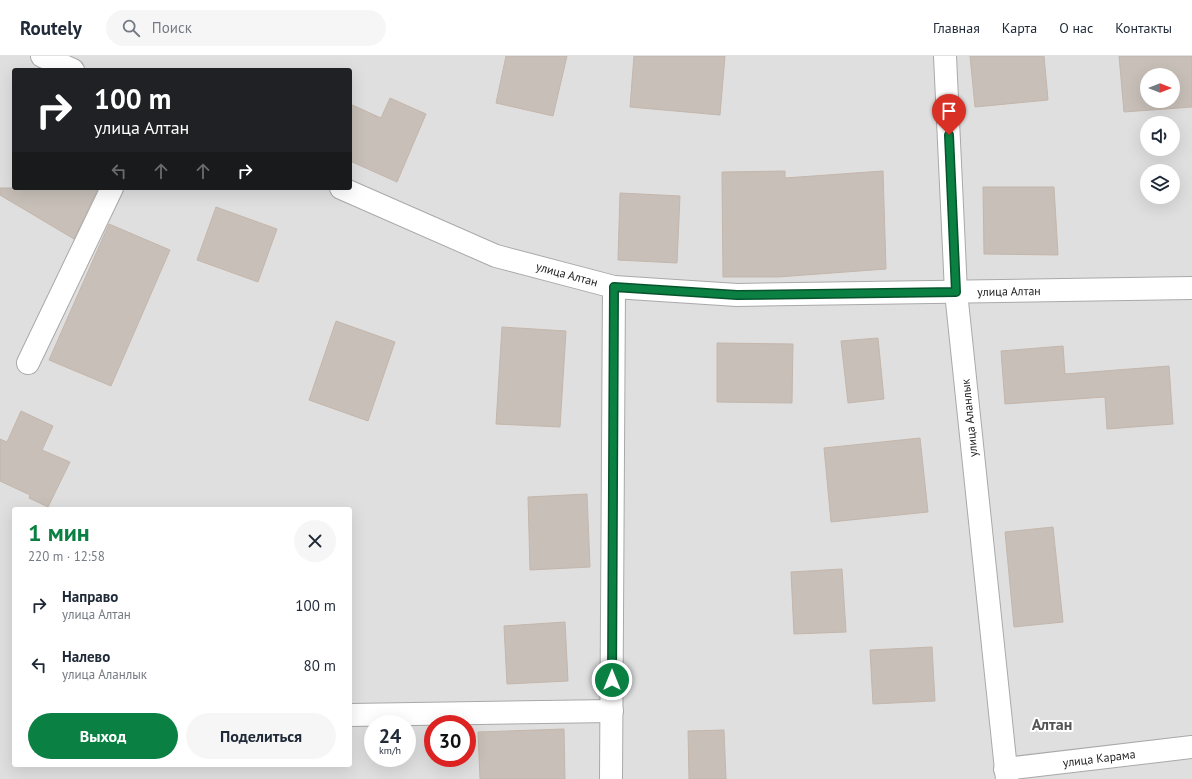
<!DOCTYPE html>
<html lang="ru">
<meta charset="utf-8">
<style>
:root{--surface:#fff;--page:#f6f6f7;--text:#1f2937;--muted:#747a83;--line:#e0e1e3;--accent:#0b8043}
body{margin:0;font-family:"PT Sans",sans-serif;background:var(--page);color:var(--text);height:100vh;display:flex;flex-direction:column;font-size:15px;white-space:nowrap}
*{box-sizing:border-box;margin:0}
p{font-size:13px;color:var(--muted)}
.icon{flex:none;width:22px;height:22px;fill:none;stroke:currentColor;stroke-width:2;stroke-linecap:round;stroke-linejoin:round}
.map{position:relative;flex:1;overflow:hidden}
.panel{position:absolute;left:12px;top:451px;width:340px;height:260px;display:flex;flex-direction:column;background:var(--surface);border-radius:4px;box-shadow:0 4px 16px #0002}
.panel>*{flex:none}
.guide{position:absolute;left:12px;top:12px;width:340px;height:122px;border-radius:4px;box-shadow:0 4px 16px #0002;background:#202124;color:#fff;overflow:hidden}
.needle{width:26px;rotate:90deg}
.fabs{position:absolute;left:1140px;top:12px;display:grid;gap:8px}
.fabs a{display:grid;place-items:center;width:40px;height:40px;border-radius:50%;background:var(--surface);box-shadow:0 4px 16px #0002;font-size:20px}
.speed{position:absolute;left:364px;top:659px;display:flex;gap:8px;font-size:20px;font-weight:700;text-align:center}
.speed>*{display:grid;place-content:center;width:52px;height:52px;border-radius:50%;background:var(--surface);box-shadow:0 4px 16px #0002;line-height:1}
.speed small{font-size:10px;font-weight:400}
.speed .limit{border:6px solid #d22;background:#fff;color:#111}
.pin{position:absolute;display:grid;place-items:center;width:34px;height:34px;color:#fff;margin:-41px -17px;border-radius:50% 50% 50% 0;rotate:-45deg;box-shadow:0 0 4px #0007}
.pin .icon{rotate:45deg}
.me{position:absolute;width:44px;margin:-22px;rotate:0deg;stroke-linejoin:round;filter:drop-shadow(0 0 3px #0008)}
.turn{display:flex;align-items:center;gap:14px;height:84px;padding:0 16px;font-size:18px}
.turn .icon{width:52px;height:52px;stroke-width:2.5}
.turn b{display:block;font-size:28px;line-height:34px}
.lanes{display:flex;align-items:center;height:38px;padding:0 16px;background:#0003;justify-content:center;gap:20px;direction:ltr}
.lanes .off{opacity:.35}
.round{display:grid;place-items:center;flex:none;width:42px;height:42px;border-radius:21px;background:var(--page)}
.headline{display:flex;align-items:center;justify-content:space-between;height:68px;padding:0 16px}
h1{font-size:24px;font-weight:700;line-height:30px;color:var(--accent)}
.button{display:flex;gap:8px;margin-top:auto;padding:8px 16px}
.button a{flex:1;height:46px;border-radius:24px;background:var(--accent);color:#fff;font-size:16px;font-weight:700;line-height:46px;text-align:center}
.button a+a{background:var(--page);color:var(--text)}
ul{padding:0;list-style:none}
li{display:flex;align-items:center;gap:12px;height:60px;padding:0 16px}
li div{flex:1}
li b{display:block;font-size:15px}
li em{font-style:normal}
header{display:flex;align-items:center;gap:24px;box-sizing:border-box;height:56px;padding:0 20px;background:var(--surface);border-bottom:1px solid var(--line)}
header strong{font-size:19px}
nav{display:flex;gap:22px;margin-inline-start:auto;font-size:14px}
.search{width:280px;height:36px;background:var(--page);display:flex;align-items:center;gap:10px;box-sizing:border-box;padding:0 14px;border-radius:22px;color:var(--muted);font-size:15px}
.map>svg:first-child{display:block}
</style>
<header>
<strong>Routely</strong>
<div class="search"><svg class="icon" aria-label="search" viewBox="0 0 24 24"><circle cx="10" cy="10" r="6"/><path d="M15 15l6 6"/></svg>Поиск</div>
<nav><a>Главная</a><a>Карта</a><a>О нас</a><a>Контакты</a></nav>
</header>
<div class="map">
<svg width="1192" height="723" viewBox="0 0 1192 723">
<rect width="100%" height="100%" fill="#f2efe9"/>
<!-- residential -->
<path fill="#e0dfdf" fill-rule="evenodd" d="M0,0H1192V723H0ZM14,14H350V132H14ZM1147,19H1173V45H1147ZM1147,67H1173V93H1147ZM1147,115H1173V141H1147ZM14,453H350V709H14ZM373,668H407V702H373ZM433,668H467V702H433Z"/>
<!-- building -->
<g fill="#c7bfb8" stroke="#c4b6ab" fill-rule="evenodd">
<path d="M506,0H567L553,60L496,47Z"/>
<path d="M634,0H725L720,59L630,51Z"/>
<path d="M970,0H1044L1048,44L975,51Z"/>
<path d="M1119,0H1192V51L1124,56ZM1147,19H1173V45H1147Z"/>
<path d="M390,42L426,58L397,126L350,105V48L381,62Z"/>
<path d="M785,115V122L883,115L886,213L778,221H723L722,116Z"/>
<path d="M983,131H1054L1058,199L984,198Z"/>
<path d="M0,132H98L74,183L0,139Z"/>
<path d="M620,137L680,140L677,207L618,204Z"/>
<path d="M216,151L277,173L258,226L197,204Z"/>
<path d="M109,168L170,194L111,330L49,304Z"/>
<path d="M336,265L395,286L368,365L309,344Z"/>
<path d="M502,271L566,275L560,371L496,368Z"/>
<path d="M878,282L884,343L848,347L841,285Z"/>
<path d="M717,287L793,288L792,347L717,346Z"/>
<path d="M1063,290L1065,318L1169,310L1173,368L1107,373L1105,341L1005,348L1001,295Z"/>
<path d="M21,355L53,370L42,394L70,406L48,451L29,442L30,439L0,425V383L7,386Z"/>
<path d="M920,382L928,456L831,466L824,392Z"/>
<path d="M587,438L590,511L530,514L528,441Z"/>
<path d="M1053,471L1063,566L1014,571L1005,476Z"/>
<path d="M842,513L846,576L794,578L791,516Z"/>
<path d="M565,566L568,625L507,628L504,570Z"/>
<path d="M932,591L935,645L873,648L870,594Z"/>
<path d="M564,673L565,723H480L478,676Z"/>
<path d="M724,674L726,723H689L688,675Z"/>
</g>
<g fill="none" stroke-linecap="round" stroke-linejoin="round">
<defs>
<g id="minor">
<path d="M42,0L73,14"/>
<path d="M945,0L956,236L1007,723"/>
<path d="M341,132L496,200L614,231L737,239L1192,232"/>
<path d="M28,307L112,132"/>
<path d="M350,659L612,655"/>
<path d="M1005,713L1192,691"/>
<path d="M611,723L614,231"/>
</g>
</defs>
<!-- minor casing -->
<use href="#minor" stroke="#a9a9a9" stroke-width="24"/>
<!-- minor -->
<use href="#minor" stroke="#fff" stroke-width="22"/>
</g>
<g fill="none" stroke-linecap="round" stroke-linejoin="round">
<defs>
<path id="route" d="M612,624L614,231L737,239L956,236L949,79"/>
</defs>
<!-- route casing -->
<use href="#route" stroke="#07532c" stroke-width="10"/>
<!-- route -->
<use href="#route" stroke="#0b8043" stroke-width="7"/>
</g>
<g text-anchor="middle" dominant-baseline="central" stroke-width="4" stroke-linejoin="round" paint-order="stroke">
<!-- street labels -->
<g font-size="12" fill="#222" stroke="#fff">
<text transform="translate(567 218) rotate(15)">улица Алтан</text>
<text transform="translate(1009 235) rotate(-1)">улица Алтан</text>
<text transform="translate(969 362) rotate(-96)">улица Аланлык</text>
<text transform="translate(1099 702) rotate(-7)">улица Карама</text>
</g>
<!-- district labels -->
<g font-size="16" font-weight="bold" fill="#555" stroke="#fff">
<text x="1052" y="668">Алтан</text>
</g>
</g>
</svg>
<div class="fabs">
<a><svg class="needle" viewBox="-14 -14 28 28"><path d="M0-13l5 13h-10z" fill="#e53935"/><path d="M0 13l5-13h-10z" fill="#747a83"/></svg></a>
<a><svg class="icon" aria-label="sound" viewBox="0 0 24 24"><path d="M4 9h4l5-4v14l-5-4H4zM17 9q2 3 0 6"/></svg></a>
<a><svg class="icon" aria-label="layers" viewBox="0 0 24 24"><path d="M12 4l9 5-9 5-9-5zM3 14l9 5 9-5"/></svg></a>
</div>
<div class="speed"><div>24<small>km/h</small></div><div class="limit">30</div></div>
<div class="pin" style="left:949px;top:79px;background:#d93025"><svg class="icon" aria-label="arrive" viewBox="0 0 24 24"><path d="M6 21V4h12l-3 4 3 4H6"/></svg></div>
<svg class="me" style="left:612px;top:624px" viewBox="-20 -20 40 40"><circle r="17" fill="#0b8043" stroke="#fff" stroke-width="3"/><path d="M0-11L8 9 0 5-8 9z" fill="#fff"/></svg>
<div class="guide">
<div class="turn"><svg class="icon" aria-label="right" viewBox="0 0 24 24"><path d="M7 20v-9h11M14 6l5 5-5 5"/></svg><div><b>100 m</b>улица Алтан</div></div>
<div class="lanes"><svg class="icon off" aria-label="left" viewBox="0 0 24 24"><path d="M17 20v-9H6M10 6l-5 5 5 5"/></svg><svg class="icon off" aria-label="ahead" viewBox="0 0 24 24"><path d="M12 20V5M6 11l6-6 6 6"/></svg><svg class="icon off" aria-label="ahead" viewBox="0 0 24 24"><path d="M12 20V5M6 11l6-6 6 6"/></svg><svg class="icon" aria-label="right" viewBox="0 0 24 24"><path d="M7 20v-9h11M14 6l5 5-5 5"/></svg></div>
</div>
<section class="panel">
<div class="headline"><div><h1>1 мин</h1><p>220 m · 12:58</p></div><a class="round"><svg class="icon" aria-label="close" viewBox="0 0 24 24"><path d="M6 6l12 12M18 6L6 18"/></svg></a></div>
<ul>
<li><svg class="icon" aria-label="right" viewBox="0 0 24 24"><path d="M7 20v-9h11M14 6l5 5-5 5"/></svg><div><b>Направо</b><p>улица Алтан</p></div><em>100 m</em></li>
<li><svg class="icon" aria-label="left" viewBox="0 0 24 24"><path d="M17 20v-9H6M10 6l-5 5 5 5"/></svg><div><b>Налево</b><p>улица Аланлык</p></div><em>80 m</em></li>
</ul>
<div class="button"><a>Выход</a><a>Поделиться</a></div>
</section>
</div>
